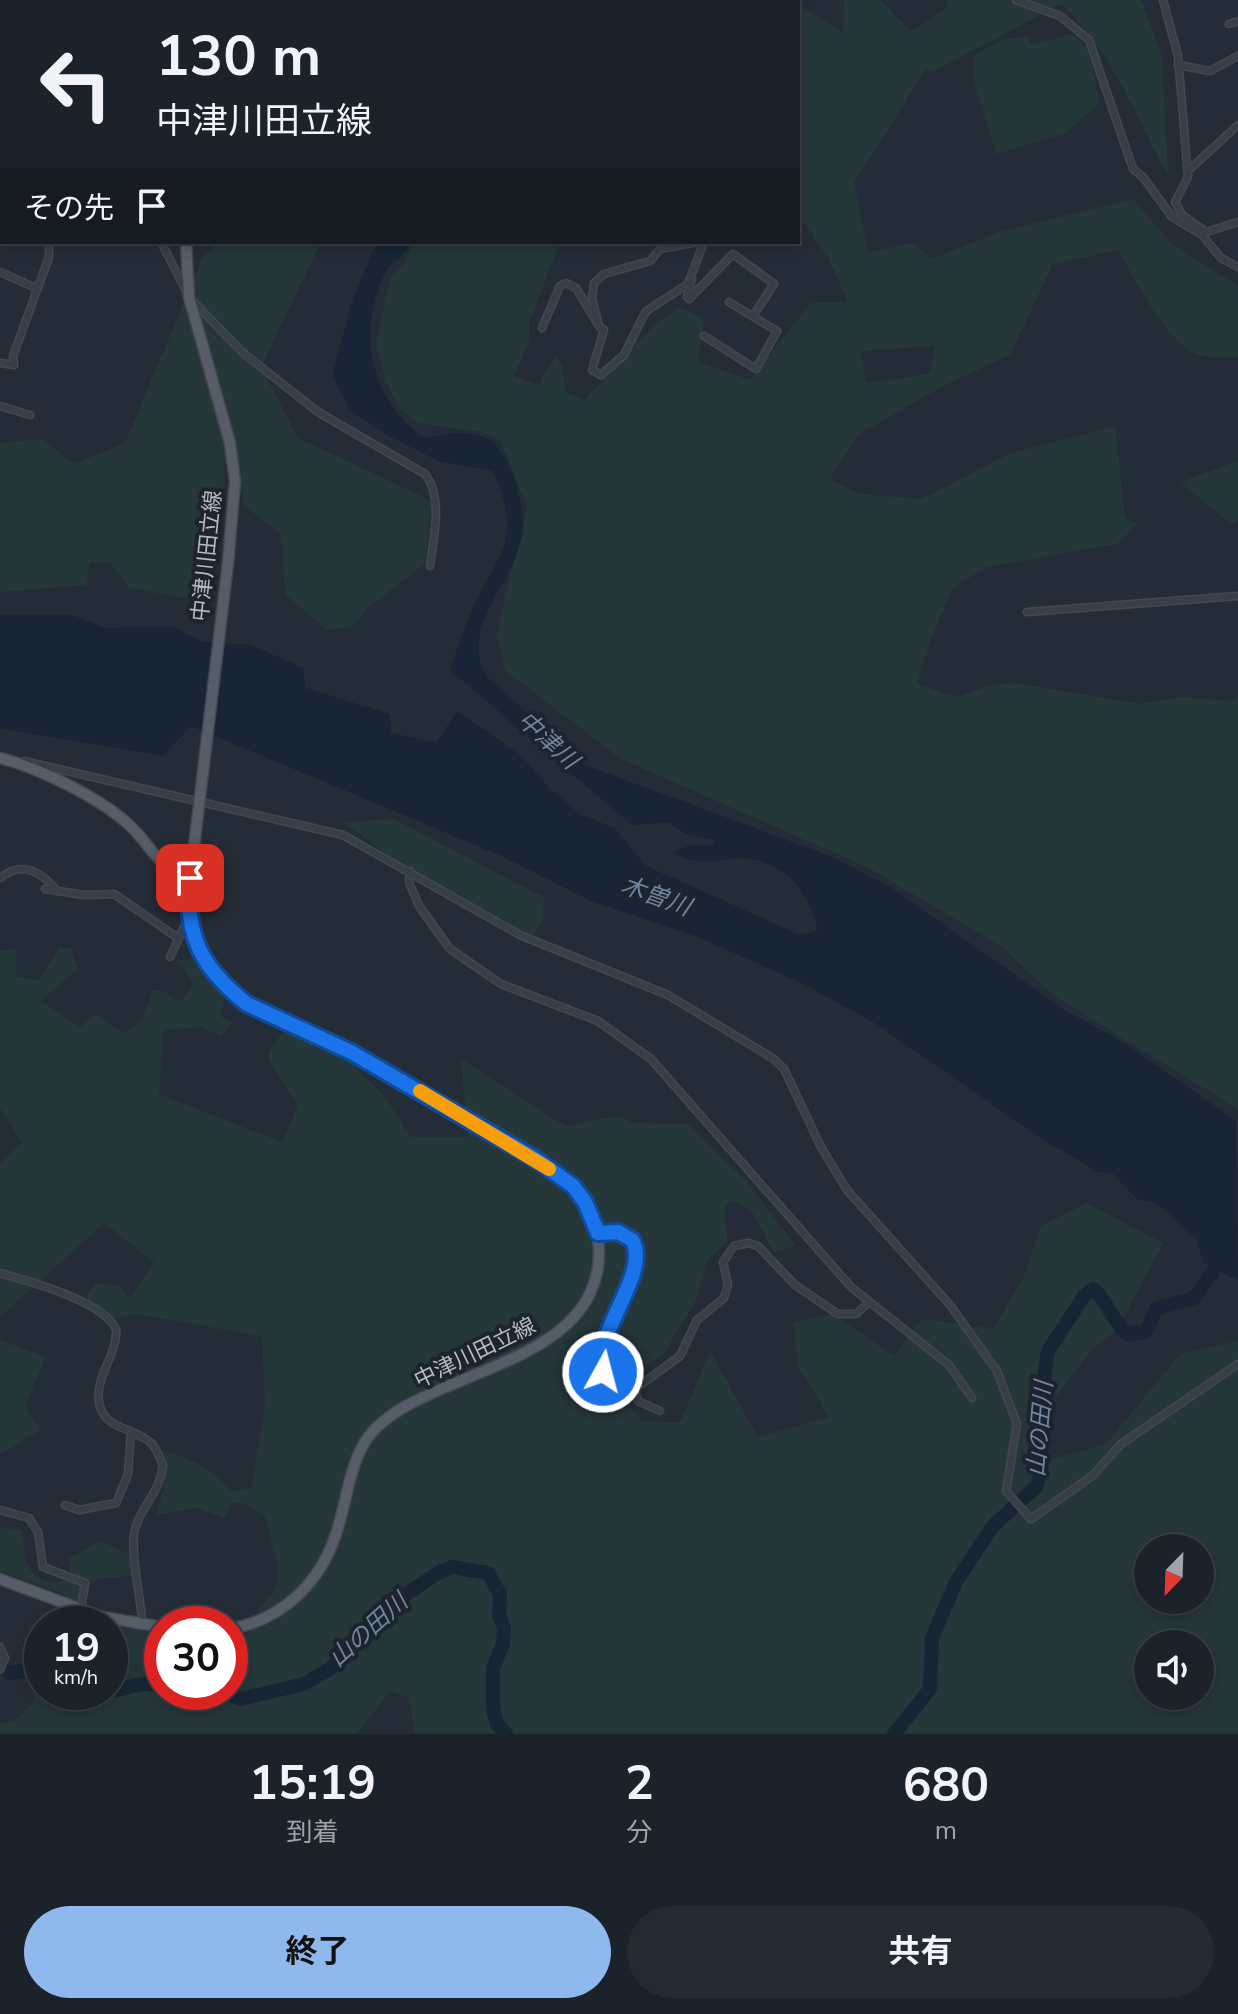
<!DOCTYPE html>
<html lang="ja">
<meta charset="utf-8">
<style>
:root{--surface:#1b2229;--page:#242a31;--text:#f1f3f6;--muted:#a0a4a8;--line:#393f46;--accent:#8fb8ec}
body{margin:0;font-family:"Nunito Sans","Noto Sans JP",sans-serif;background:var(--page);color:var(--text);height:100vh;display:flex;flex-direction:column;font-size:30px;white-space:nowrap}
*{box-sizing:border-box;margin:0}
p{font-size:26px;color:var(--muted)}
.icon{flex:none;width:44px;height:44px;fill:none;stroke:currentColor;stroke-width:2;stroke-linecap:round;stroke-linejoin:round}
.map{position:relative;height:1734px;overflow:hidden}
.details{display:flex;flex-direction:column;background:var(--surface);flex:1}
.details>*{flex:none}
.guide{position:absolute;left:0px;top:0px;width:800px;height:244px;box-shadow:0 4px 12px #0003,0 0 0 2px var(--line);background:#1b2229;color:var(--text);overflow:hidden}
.needle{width:52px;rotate:203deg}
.controls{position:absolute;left:1134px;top:1534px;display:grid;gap:16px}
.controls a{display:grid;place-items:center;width:80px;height:80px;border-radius:50%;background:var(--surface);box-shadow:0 4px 12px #0003,0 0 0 2px var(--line);font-size:40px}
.speed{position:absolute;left:24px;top:1606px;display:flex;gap:16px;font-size:40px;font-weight:700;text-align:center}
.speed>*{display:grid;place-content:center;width:104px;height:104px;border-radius:50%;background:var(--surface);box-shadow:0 4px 12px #0003,0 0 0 2px var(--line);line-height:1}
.speed small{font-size:20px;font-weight:400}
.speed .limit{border:12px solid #d22;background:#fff;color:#111}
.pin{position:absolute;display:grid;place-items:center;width:68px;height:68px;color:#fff;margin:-34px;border-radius:16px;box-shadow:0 4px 12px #0006}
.me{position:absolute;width:88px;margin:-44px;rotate:7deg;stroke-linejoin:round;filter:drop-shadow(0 0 6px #0008)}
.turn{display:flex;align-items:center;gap:28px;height:168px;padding:0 24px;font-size:36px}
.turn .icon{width:104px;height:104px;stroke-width:2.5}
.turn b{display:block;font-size:56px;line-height:68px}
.then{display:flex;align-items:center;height:76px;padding:0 24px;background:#0003;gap:16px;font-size:30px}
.eta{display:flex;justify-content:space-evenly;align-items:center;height:136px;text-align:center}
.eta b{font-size:48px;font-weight:700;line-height:56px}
.action{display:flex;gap:16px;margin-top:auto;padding:16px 24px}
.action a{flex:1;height:92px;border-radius:48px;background:var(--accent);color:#111;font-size:32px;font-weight:700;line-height:92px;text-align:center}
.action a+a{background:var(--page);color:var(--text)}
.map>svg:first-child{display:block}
</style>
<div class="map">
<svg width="1238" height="1734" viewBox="0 0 1238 1734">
<rect width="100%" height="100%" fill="#242d37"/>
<!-- green -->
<g fill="#263739" fill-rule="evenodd">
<path d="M844,0H881L911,32L946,9L948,0H1141L1162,56L1168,176C1138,118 1110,49 1062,4L933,71L926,69L854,183L868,252L913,243L931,259L1000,232L1133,199L1173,245L1238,286V357C1223,357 1200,359 1188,350C1159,327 1136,282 1118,250L1053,264L1010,355L943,386L858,435L830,479L860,494L922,499L1011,453L1115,426L1125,518L1137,524L1117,544L986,567L952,589L928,646L917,684L958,697L990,685L1015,683L1139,704L1180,697L1233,701L1238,694V1109L1053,995L1001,946L869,868L621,759L506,671L496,636L527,507L501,441L482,432L418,423L399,407L386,381L376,344L390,277L405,263L413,242H560L529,323V341L514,376L538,385L556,356L563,368L565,391L584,400L654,326L679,307L703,319L698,362L750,380L811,303L848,302L830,261L798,214V5L843,32ZM935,346L930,374L866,383L861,351Z"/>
<path d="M1072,34L1087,48L1100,102L1066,133L996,154L974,81V56L1001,40L1028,36L1031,45Z"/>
<path d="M217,242H321L261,367L298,438L432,501L425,563L368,608L352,627L327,630L285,594L281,534L243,505L239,461L223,463C228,497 219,505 201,532L208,597L191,599L130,588L109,562L90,563L86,585L0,592V443L42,439L74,464L125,443L203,257Z"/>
<path d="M1238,461V520L1231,524L1180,482Z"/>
<path d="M393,819L544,897L542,922L530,939L445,897L343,822Z"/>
<path d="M59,948H71L78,968L41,1001L80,1027L95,1014L123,1033L142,1020L153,991H164L175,1001L183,999L193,985L186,971L175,961L198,958L225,999L220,1016L232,1023L220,1036L201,1027L164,1030L159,1094L282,1142L298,1106L267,1056L285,1028L343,1056L383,1094L411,1137H468L461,1059L565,1126L619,1116L633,1123L688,1124L746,1181L796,1246L774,1253L751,1210L734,1201L725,1205L727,1241L707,1261L696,1300L663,1355L631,1376L621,1395L642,1421L680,1423L710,1351L758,1437L829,1417L798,1366L793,1322L832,1314L894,1356L922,1319L993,1329L1024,1277L1041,1226L1087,1203L1163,1243L1118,1328L1090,1352L1051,1403L1037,1463L1106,1444L1180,1354L1238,1341V1734H414L410,1698L390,1691L357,1734H0V1724L15,1720L34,1701L28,1655L42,1654V1692H110V1625L162,1635V1692H230V1649L252,1629C255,1605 270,1603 276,1585C283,1565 268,1535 265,1515L246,1505L232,1502L225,1518L198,1508L156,1515C163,1491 171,1472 158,1449C189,1458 211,1466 232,1492L252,1487L265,1403L262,1336L135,1314L113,1319L89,1304L87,1295L96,1283L120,1286L130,1298L154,1262L104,1223L0,1317V1164L22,1142L0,1108V951L16,949V977L39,980ZM1148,1548H1200V1600H1148ZM1148,1644H1200V1696H1148Z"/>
<path d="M0,1340L46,1357L25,1405L40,1430L0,1454Z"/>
<path d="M0,1527L21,1530C27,1566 27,1588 71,1580L69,1558L101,1541L131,1555V1576L99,1578L85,1588L84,1615L107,1624H85L70,1617L65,1595L0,1571Z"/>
</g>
<!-- water -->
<path fill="#192534" d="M377,242H410C404,261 390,261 384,275C357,337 370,397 424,438C441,434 467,431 484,437C510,447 525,505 523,530C517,582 457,626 487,677L585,765L835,858L889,886L1066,1011L1126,1044L1236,1121L1238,1280L1203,1263L1197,1238C1174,1224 1167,1201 1138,1200L1113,1174L1098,1172L1045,1141L873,1022L804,984L700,938L587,899L502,856L191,726L163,756L0,728V615H72L105,628L173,626L202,642L251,645L303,668L306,688L390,714L391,733L436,743L457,711L522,756L549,788L581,815L615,828L646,866L800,935L818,930C809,897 792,868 756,860C724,852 706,873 672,852L691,845H715L714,840L686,834L669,822L632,825L450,670C459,644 467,617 480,593C509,540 518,531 493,471L438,461L391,437L350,410L332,375L353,298Z"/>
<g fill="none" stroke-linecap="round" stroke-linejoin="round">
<!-- river -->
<g stroke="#192534" stroke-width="14">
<path d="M0,1667L10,1673L42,1667"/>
<path d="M110,1689C125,1693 135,1679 162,1686"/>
<path d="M222,1692L241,1699L304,1684L328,1670L364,1638L390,1605L438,1573L452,1567L488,1573L500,1594L499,1615L504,1628L503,1644L493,1668V1709L497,1724L506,1734"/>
<path d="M894,1734L930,1689L932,1638L956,1582L993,1526L1037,1486L1040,1474L1035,1442L1048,1351L1084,1296L1093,1289C1106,1298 1111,1320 1128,1334L1145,1332L1157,1308L1194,1298L1225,1255"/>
</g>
<defs>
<g id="minor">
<path d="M165,0V2"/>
<path d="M506,0L508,2"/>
<path d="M1016,0L1060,16L1089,40L1133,169L1143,177L1172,217L1202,235L1221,258L1238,267"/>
<path d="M1163,0L1178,56L1188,177L1175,202L1182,215L1206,232L1202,235"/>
<path d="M105,2L106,0"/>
<path d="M627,2L628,0"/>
<path d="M775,2L776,0"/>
<path d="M1229,24L1238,21"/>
<path d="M1178,65L1210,71L1238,56"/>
<path d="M0,90L2,89"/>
<path d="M0,146L2,144"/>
<path d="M1188,171L1238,125"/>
<path d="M1206,232L1238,222"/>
<path d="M161,242L189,297L242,352L318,412L425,474C444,498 433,538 430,566"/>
<path d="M0,272L36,288"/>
<path d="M692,279L687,297L689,299L733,254L774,284L753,316"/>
<path d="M599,326L604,330L592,370L601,375L624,355L646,311L688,284L704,242"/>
<path d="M542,328L560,286L566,283L576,288L599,326L592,299L594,283L604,274L650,261L660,249L698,242"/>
<path d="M704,336L756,369L777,331L729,302"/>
<path d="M0,363L14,365L13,356L49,257V242"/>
<path d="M0,406L30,415"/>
<path d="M1027,612L1238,596"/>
<path d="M24,761L343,835L520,935L668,995L774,1059L784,1069L821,1147L847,1190L950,1305L997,1371L1017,1424L1006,1491L1031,1519L1092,1476L1121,1444L1238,1364"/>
<path d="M410,871L409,882L419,906L450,949L501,984L598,1021L651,1059L851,1287L949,1365L972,1398"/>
<path d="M0,878C22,861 40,870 57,891"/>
<path d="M45,889L84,895L114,894L178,938"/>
<path d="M170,957L184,927L191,921"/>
<path d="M598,1233L623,1234L637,1248L635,1264L601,1357C602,1379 611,1393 634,1392"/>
<path d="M0,1273C28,1281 103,1301 116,1329C118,1354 95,1376 99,1402C103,1430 134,1427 151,1443C157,1448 159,1458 163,1465C160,1494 138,1509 134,1534C131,1559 141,1597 142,1623"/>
<path d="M660,1411L638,1401L635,1389L680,1356L697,1320L724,1298L728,1285L723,1262L734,1246L748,1243L758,1246L795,1285L838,1314H856L868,1303"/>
<path d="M65,1505L79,1510L116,1503L128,1474L131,1433"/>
<path d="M0,1510L29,1518L38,1532L43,1567L85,1583L81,1609"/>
<path d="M0,1647L5,1658L0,1670"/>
</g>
<g id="tertiary">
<path d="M277,0V2"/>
<path d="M355,2L356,0"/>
</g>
<g id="primary">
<path d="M144,0V2"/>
<path d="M186,242L189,297L230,443L235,481L228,563"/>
<path d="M0,758C37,767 98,797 127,823C154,847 153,865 190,878"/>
<path d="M191,872C186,908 191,952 217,980C245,1009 286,1021 322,1038C375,1063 424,1094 475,1124C510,1144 558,1164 583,1199C601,1225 604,1262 591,1291C556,1374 397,1378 362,1447C348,1475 346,1504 336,1534C320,1583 282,1620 230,1629"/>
<path d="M0,1579L102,1617L162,1627"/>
</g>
</defs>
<!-- minor casing -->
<use href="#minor" stroke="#414851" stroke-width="9"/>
<!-- tertiary casing -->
<use href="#tertiary" stroke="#414851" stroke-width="11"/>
<!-- primary casing -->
<use href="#primary" stroke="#414851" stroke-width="13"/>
<!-- minor -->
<use href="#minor" stroke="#373f48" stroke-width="6"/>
<!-- tertiary -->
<use href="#tertiary" stroke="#373f48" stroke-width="8"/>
<!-- primary -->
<use href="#primary" stroke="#555e68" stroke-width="10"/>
<defs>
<path id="primary-bridge" d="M191,872L228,563"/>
</defs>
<!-- primary-bridge casing -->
<use href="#primary-bridge" stroke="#414851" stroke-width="13" stroke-linecap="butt"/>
<!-- primary-bridge -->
<use href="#primary-bridge" stroke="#555e68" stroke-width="10"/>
</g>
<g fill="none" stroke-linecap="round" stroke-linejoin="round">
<defs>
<path id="route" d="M190,878C184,937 203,969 247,1004L351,1052L537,1160L573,1186L585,1202L598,1233L618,1232L632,1240C652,1272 592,1332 603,1372"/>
</defs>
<!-- route casing -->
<use href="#route" stroke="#114b97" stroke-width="20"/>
<!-- route -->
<use href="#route" stroke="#1a73e8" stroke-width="14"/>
<!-- slow -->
<path stroke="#f59e0b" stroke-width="14" d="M420,1091L549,1169"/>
</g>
<g text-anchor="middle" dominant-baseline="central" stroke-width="8" stroke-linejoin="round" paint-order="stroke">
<!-- street labels -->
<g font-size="22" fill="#b2bac4" stroke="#1d242d">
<text transform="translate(207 556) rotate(-84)">中津川田立線</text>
<text transform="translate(475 1353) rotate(-26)">中津川田立線</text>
</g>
<!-- water labels -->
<g font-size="24" font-style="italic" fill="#6f869f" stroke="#1d242d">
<text transform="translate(548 740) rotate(42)">中津川</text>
<text transform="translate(656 896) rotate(20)">木曽川</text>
<text transform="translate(1040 1429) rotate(-85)">山の田川</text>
<text transform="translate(368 1630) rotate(-42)">山の田川</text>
</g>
</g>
</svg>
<div class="controls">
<a><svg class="needle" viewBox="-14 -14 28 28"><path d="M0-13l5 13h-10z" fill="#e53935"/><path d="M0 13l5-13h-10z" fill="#a0a4a8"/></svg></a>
<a><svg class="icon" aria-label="sound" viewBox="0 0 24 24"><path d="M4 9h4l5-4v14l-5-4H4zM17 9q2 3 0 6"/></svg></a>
</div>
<div class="speed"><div>19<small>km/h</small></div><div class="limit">30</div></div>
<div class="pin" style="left:190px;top:878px;background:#d93025"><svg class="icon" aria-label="arrive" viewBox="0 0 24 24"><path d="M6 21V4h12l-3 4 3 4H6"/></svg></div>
<svg class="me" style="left:603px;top:1372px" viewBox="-20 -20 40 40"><circle r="17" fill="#1a73e8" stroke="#fff" stroke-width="3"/><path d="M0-11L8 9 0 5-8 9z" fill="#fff"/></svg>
<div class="guide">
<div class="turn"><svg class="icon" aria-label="left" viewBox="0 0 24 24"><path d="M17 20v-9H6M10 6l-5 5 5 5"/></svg><div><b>130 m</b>中津川田立線</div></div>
<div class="then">その先<svg class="icon" aria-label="arrive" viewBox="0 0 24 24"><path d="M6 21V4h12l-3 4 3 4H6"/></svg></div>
</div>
</div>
<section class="details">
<div class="eta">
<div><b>15:19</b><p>到着</p></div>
<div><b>2</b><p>分</p></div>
<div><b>680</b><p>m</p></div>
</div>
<div class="action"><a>終了</a><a>共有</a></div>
</section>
